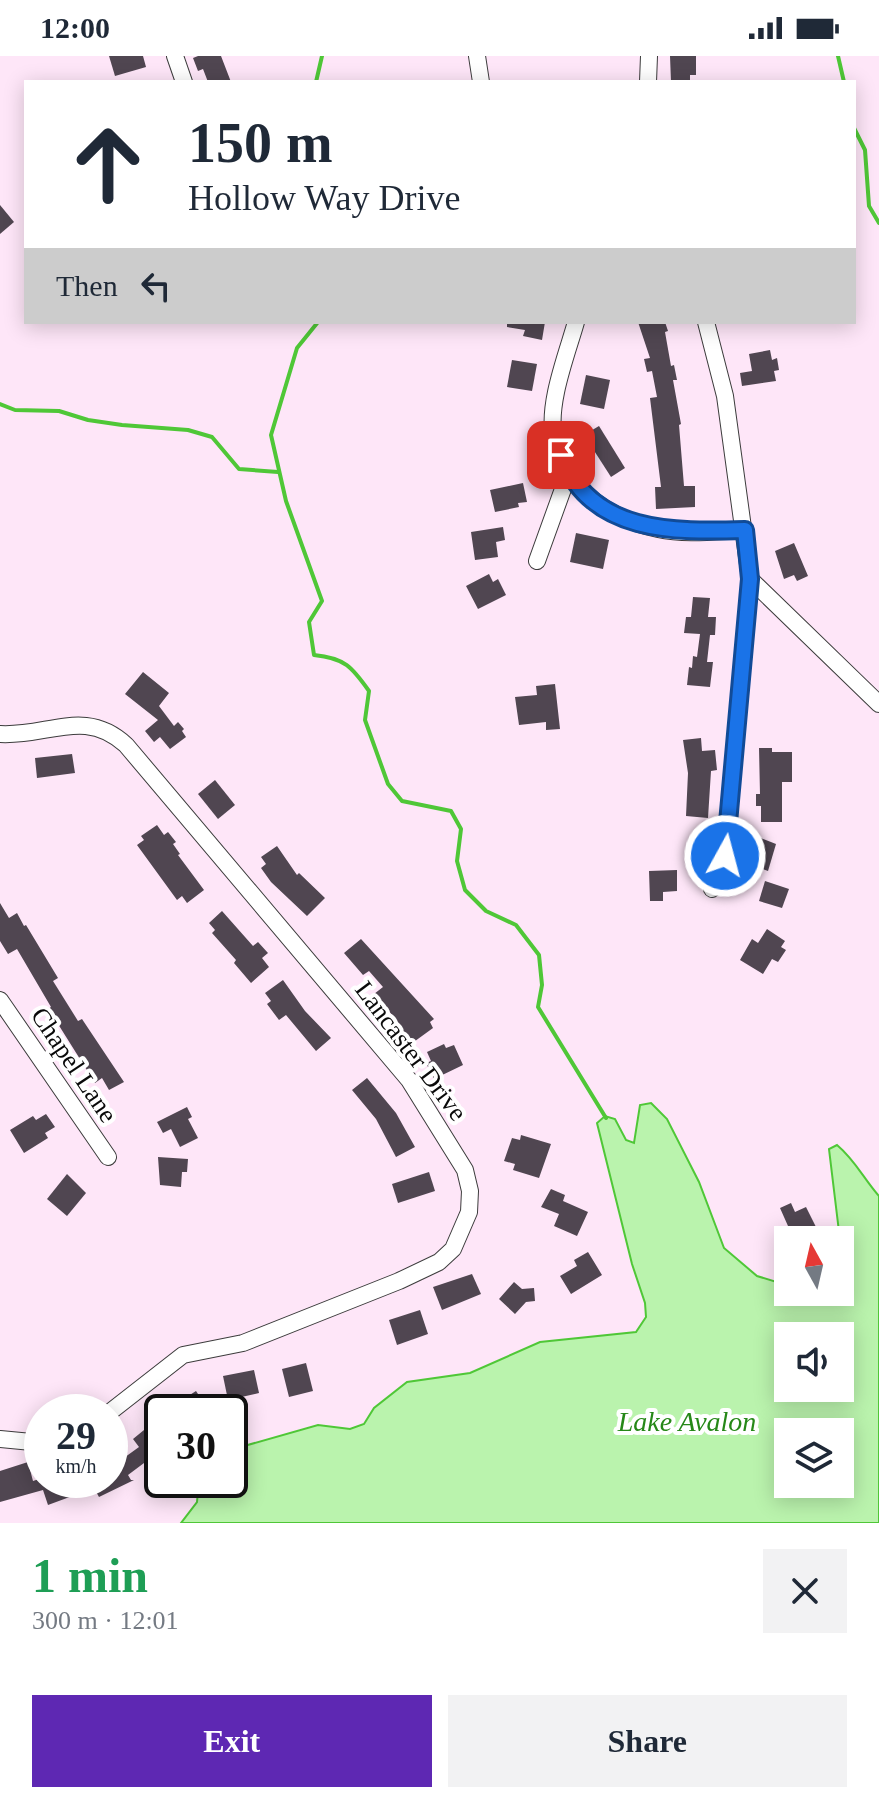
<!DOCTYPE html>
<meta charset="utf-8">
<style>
:root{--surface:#fff;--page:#f2f2f3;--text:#1f2937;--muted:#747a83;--accent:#5e28b3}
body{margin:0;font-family:"Times New Roman",serif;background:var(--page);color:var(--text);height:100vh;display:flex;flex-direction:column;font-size:30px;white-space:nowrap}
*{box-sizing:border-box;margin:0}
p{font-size:26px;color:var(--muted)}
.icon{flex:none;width:44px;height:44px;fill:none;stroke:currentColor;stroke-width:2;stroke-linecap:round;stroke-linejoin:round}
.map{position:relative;height:1467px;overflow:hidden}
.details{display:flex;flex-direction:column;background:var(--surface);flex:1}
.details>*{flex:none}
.hud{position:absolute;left:24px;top:24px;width:832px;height:244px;border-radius:0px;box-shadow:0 4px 20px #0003;background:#fff;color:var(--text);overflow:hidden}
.needle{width:52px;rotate:352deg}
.controls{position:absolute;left:774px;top:1170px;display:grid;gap:16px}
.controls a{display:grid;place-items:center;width:80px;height:80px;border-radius:0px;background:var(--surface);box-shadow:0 4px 20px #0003;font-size:40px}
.speed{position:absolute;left:24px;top:1338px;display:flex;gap:16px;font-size:40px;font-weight:700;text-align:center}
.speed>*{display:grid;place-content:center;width:104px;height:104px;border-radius:50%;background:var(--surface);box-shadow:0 4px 20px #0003;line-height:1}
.speed small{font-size:20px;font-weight:400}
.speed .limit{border:4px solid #111;border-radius:12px;background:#fff;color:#111}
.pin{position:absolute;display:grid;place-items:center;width:68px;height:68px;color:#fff;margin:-34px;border-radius:16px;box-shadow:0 4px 12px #0006}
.me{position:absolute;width:88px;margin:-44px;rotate:7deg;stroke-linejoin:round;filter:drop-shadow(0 0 6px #0008)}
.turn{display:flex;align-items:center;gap:28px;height:168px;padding:0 32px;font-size:36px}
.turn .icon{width:104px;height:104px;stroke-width:2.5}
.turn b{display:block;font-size:56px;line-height:68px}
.then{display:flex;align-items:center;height:76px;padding:0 32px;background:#0003;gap:16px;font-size:30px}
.round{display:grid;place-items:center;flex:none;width:84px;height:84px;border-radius:0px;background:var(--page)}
.overview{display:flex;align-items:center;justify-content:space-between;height:136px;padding:0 32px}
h1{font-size:48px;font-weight:800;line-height:60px;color:#1e9e55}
.primary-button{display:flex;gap:16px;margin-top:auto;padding:16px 32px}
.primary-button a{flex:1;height:92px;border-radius:0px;background:var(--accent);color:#fff;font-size:32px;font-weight:800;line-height:92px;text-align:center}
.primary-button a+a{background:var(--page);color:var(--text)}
.status{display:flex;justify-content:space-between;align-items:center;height:56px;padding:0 40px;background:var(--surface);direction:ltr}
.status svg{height:22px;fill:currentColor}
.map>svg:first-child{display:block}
</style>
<div class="status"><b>12:00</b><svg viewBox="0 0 49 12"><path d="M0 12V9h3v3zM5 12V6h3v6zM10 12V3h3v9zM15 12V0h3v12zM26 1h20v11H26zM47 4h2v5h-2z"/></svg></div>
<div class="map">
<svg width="879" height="1467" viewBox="0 0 879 1467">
<rect width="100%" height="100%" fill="#fee6f8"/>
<!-- water -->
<path fill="#baf3ad" stroke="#4fc737" stroke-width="2" fill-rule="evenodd" d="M651,1047L667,1063L699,1126L724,1192L757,1220L783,1228L788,1226V1236H840V1184L829,1093L837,1089C855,1104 864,1123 879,1140V1467H181L197,1446L199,1424H230V1394L318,1369L350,1373L364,1368L374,1352L407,1326L470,1317L540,1286L636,1276L646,1261L645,1247L632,1208L597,1067L605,1060L615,1063L626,1084L634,1087L640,1049ZM788,1280H840V1332H788ZM788,1376H840V1428H788Z"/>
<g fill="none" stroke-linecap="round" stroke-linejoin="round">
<!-- stream -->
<g stroke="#4fc737" stroke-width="4">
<path d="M838,0L844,26"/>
<path d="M316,26L322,0"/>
<path d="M854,72L865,94L869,150L879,167"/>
<path d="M318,266L297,292L271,379L286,445L322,545L309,566L314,599C345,602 352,611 369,635L365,664L388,728L402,745L451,755L461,773L457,805L465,834L486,855L516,869L539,899L542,929L538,951L606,1062"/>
<path d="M0,348L15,354L59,355L88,364L122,369L188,374L212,381L239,413L278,416"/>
</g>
</g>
<!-- building -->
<g fill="#504651">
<path d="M109,0H143L146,11L115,20Z"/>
<path d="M198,0H221L231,26H208L203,13L198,15L193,2Z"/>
<path d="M670,0H696V19H690V26H671Z"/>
<path d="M0,149L14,166L0,178Z"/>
<path d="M507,266H545L542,284L523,280L525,274L507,271Z"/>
<path d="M638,266H665L668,275L665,276L671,310L674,309L677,324H673L681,368L679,369L684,430H695V451L656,453L655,431H661L650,342L657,341L652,315L647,316L644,303L650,302Z"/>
<path d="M770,294L772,304L777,302L779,314L774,315L776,325L742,330L740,317L752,315L749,298Z"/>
<path d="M512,304L537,308L532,335L507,331Z"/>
<path d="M586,319L610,324L604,353L580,348Z"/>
<path d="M599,370L625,412L611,421L584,379Z"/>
<path d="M523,427L527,446L518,447L519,451L495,456L490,434Z"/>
<path d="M503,471L505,484L496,486L498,501L475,504L471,476Z"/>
<path d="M576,477L609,484L603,513L570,506Z"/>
<path d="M794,487L808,520L797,525L794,519L784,523L775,495Z"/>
<path d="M489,518L493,526L498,523L506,539L478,553L466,530Z"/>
<path d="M693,541L710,542L708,561H716L715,579H710L707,606H713L710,631L687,629L689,611L692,612L693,600L697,601L700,578L684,577L686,561H691Z"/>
<path d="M143,616L169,637L159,650L174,670L178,666L184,673L182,675L186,681L170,693L160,681L154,686L145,675L158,664L125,638Z"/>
<path d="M555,628L560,673L546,674V666L519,669L515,641L537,639L536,630Z"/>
<path d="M701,682L702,695L715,694L717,714L711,715L708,762L686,760L688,717L683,684Z"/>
<path d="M759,692H772V696H792V726H782V766H761V750H756V738H760Z"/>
<path d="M72,698L75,717L37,722L35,702Z"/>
<path d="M215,724L235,749L218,763L198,738Z"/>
<path d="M157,769L164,779L168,776L176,786L173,788L180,798L178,799L204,834L187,847L182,840L177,844L137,789L144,784L141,780Z"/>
<path d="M753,779L776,788L768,815L746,807Z"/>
<path d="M277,790L297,819L299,817L325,842L307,860L271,826L261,812L266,808L261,801Z"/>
<path d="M677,814V835L663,836V845H650L649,815Z"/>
<path d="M765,825L789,833L782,852L759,845Z"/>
<path d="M0,847L9,862L17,857L24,870L26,869L58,922L53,925L78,965L82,963L124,1026L109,1034L102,1022L95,1027L58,968L53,971L44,956L51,951L17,893L8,898L0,885Z"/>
<path d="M222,855L253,890L258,886L268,897L262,902L269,911L251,927L234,907L236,904L212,877L215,874L209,867Z"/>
<path d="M767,873L785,885L781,891L786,894L778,906L772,903L763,918L740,904L752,883L758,887Z"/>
<path d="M361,883L434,963L430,966L433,972L411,988L392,962L394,961L374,938L383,931L369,915L363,919L344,897Z"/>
<path d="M283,924L305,955L331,982L316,995L286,959L279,964L267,948L271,945L265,937Z"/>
<path d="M444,988L446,992L454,989L463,1009L434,1023L426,1007L431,1005L427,996Z"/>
<path d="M367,1022L396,1057L415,1091L396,1101L376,1063L352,1034Z"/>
<path d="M187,1051L192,1061L188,1063L198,1082L180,1091L171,1073L163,1077L157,1066Z"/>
<path d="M46,1058L55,1071L45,1077L48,1082L24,1097L10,1074L33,1060L36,1064Z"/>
<path d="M521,1079L551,1088L539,1122L513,1114L515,1108L504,1105L512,1082L520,1084Z"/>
<path d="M158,1101L188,1103L187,1116H182L181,1131L160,1129Z"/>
<path d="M429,1116L435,1135L398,1147L392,1128Z"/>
<path d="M67,1118L86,1137L67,1160L47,1143Z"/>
<path d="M551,1133L565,1139L563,1145L588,1156L577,1180L554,1170L559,1158L541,1151Z"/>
<path d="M791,1147L795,1156L806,1151L818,1175L800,1184H788L787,1187L781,1173L788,1170L780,1152Z"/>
<path d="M588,1196L602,1219L571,1238L560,1220L577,1210L574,1204Z"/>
<path d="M472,1218L481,1238L442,1254L433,1231Z"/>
<path d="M514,1226L522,1233L534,1232L535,1245L526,1246L515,1258L499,1243Z"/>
<path d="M420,1254L428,1278L397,1289L389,1264Z"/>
<path d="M306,1307L313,1335L289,1341L282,1313Z"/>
<path d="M254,1314L259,1337L228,1344L223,1320Z"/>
<path d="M196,1335L210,1356H174L185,1348L182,1344Z"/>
<path d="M144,1374L150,1381L155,1377L162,1386V1405L150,1414L144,1407L128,1419L131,1424H134L99,1441L94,1432L48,1449L43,1434L0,1446V1415L28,1406L33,1425L42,1422V1424H110V1383L121,1404L139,1391L133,1383Z"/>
</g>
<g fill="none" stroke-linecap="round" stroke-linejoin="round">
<defs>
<g id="minor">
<path d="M175,0L184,26"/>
<path d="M477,0L481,26"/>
<path d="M648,26L649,0"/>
<path d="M576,266C567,298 547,348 554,381C566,434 607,462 658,473C686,479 717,475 745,474"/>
<path d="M706,266L725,340L750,523L725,800L712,833"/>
<path d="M537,505L568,419"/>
<path d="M750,523L879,648"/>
<path d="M0,678C48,681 85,651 126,689L409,1024L465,1114L470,1135L469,1156L453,1193L439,1206L399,1225L243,1287L183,1299L110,1356"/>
<path d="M0,944L108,1101"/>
<path d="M0,1383L42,1387"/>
</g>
</defs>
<!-- minor casing -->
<use href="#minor" stroke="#3c3c3c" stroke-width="18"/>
<!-- minor -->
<use href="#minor" stroke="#fff" stroke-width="16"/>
</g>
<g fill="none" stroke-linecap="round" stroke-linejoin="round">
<defs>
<path id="route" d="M561,399C590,478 674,476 745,474L750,523L725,800"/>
</defs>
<!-- route casing -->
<use href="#route" stroke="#114b97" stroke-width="20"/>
<!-- route -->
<use href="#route" stroke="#1a73e8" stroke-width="14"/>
</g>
<g text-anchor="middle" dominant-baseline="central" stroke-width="8" stroke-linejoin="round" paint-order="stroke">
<!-- street labels -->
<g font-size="26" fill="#090909" stroke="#fff">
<text transform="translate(411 995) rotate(53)">Lancaster Drive</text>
<text transform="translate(74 1009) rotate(56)">Chapel Lane</text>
</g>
<!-- water labels -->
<g font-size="28" font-style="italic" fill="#268818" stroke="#fff">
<text x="687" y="1365">Lake Avalon</text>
</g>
</g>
</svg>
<div class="controls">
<a><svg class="needle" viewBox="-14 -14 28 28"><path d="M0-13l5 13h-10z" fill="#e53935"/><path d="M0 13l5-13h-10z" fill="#747a83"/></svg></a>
<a><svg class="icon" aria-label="sound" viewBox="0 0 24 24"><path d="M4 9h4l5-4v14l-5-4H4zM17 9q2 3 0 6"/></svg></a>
<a><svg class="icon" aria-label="layers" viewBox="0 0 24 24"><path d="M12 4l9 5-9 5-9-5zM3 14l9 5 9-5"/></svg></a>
</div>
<div class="speed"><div>29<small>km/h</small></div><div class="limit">30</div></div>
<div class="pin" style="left:561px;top:399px;background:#d93025"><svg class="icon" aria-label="arrive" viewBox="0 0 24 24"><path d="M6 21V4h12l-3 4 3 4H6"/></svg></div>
<svg class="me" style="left:725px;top:800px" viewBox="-20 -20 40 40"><circle r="17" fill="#1a73e8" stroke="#fff" stroke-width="3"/><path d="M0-11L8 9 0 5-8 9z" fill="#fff"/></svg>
<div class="hud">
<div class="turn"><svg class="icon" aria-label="ahead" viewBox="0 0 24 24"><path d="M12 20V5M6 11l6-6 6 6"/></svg><div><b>150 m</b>Hollow Way Drive</div></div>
<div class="then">Then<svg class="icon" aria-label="left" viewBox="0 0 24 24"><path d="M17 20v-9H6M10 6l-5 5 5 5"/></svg></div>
</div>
</div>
<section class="details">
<div class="overview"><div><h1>1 min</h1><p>300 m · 12:01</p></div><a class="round"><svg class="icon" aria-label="close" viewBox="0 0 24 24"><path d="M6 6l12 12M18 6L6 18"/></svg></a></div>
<div class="primary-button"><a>Exit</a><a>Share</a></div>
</section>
